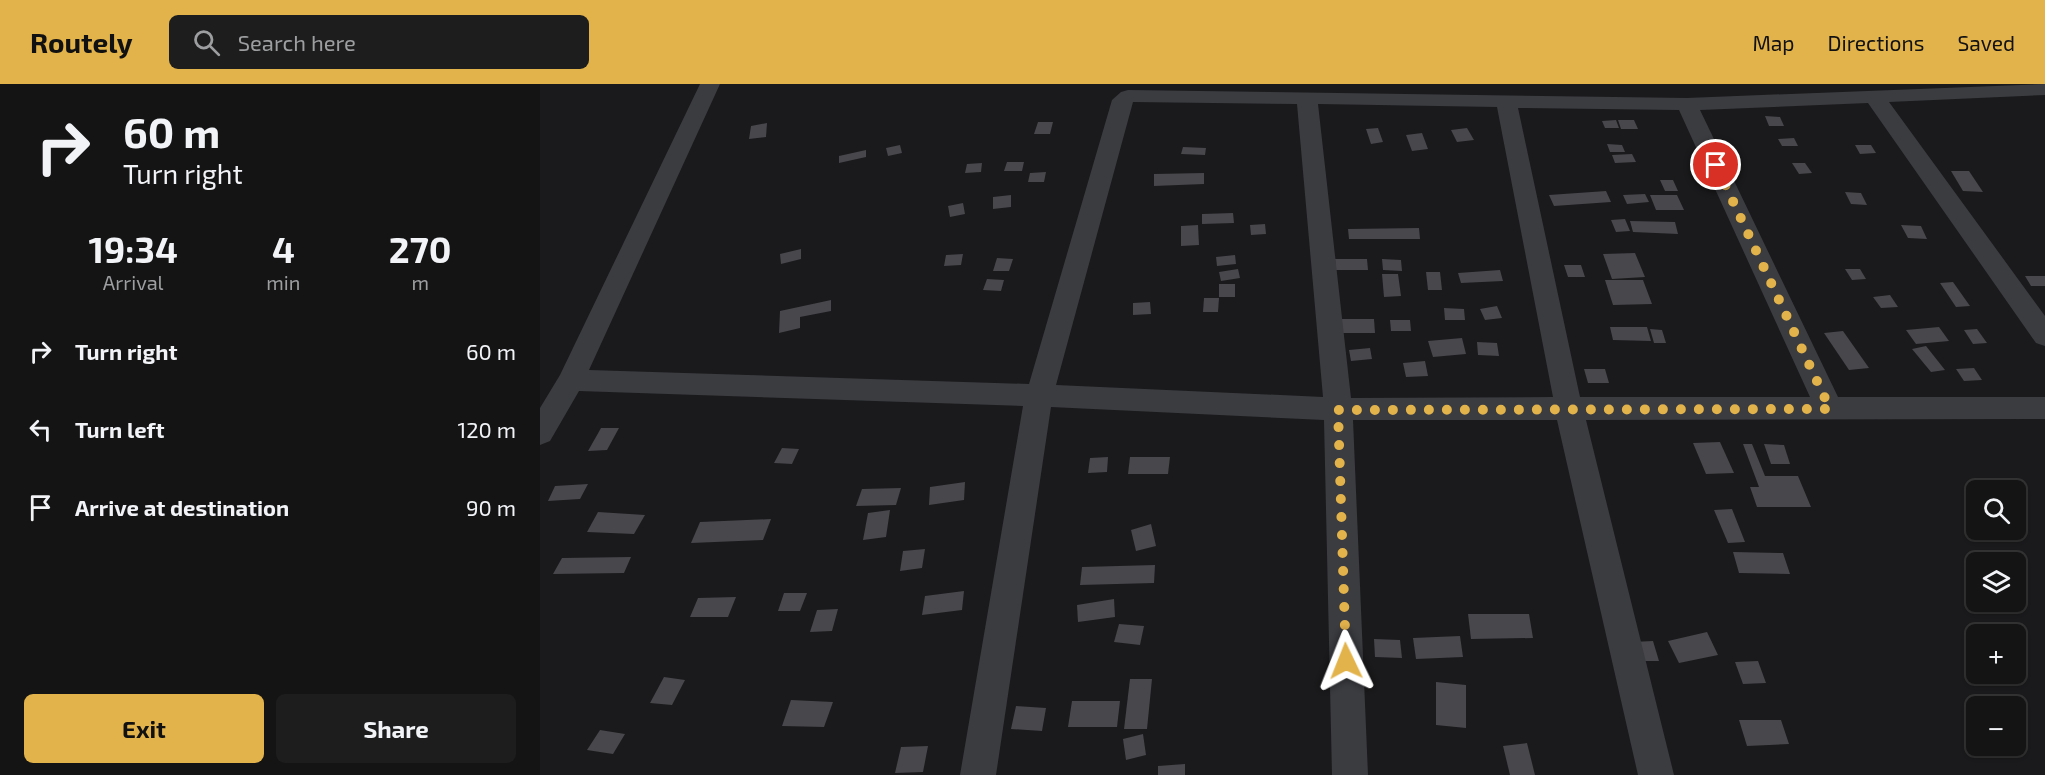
<!DOCTYPE html>
<meta charset="utf-8">
<style>
:root{--surface:#141415;--page:#1d1d1e;--text:#f1f3f6;--muted:#9d9ea0;--line:#333334;--accent:#e2b24b}
body{margin:0;font-family:"Exo 2",sans-serif;background:var(--page);color:var(--text);height:100vh;display:flex;flex-direction:column;font-size:22px;white-space:nowrap}
*{box-sizing:border-box;margin:0}
p{font-size:20px;color:var(--muted)}
.icon{flex:none;width:33px;height:33px;fill:none;stroke:currentColor;stroke-width:2;stroke-linecap:round;stroke-linejoin:round}
.map{position:relative;flex:1;overflow:hidden}
.sheet{display:flex;flex-direction:column;background:var(--surface);width:540px}
.sheet>*{flex:none}
.hud{background:#141415;color:var(--text);overflow:hidden}
.tools{position:absolute;left:1426px;top:396px;display:grid;gap:12px}
.tools a{display:grid;place-items:center;width:60px;height:60px;border-radius:9px;background:var(--surface);box-shadow:0 2px 4px #0004,0 0 0 2px var(--line);font-size:30px}
.pin{position:absolute;display:grid;place-items:center;width:51px;height:51px;color:#fff;margin:-26px;border:3px solid #fff;border-radius:50%;box-shadow:0 2px 6px #0007}
.me{position:absolute;width:66px;margin:-33px;rotate:358deg;stroke-linejoin:round;filter:drop-shadow(0 0 4px #0008)}
.turn{display:flex;align-items:center;gap:21px;height:126px;padding:0 24px;font-size:27px}
.turn .icon{width:78px;height:78px;stroke-width:2.5}
.turn b{display:block;font-size:42px;line-height:51px}
.eta{display:flex;justify-content:space-evenly;align-items:center;height:102px;text-align:center}
.eta b{font-size:36px;font-weight:700;line-height:42px}
.primary-button{display:flex;gap:12px;margin-top:auto;padding:12px 24px}
.primary-button a{flex:1;height:69px;border-radius:9px;background:var(--accent);color:#111;font-size:24px;font-weight:700;line-height:69px;text-align:center}
.primary-button a+a{background:var(--page);color:var(--text)}
ul{padding:0;list-style:none}
li{display:flex;align-items:center;gap:18px;height:78px;padding:0 24px}
li div{flex:1}
li b{display:block;font-size:22px}
li em{font-style:normal}
header{display:flex;align-items:center;gap:36px;box-sizing:border-box;height:84px;padding:0 30px;background:var(--accent);color:#111}
header strong{font-size:28px}
nav{display:flex;gap:33px;margin-inline-start:auto;font-size:21px}
.search{width:420px;height:54px;background:var(--page);display:flex;align-items:center;gap:15px;box-sizing:border-box;padding:0 21px;border-radius:9px;color:var(--muted);font-size:22px}
main{display:flex;flex:1;min-height:0}
.map>svg:first-child{display:block}
</style>
<header>
<strong>Routely</strong>
<div class="search"><svg class="icon" aria-label="search" viewBox="0 0 24 24"><circle cx="10" cy="10" r="6"/><path d="M15 15l6 6"/></svg>Search here</div>
<nav><a>Map</a><a>Directions</a><a>Saved</a></nav>
</header>
<main>
<section class="sheet">
<div class="hud">
<div class="turn"><svg class="icon" aria-label="right" viewBox="0 0 24 24"><path d="M7 20v-9h11M14 6l5 5-5 5"/></svg><div><b>60 m</b>Turn right</div></div>
</div>
<div class="eta">
<div><b>19:34</b><p>Arrival</p></div>
<div><b>4</b><p>min</p></div>
<div><b>270</b><p>m</p></div>
</div>
<ul>
<li><svg class="icon" aria-label="right" viewBox="0 0 24 24"><path d="M7 20v-9h11M14 6l5 5-5 5"/></svg><div><b>Turn right</b></div><em>60 m</em></li>
<li><svg class="icon" aria-label="left" viewBox="0 0 24 24"><path d="M17 20v-9H6M10 6l-5 5 5 5"/></svg><div><b>Turn left</b></div><em>120 m</em></li>
<li><svg class="icon" aria-label="arrive" viewBox="0 0 24 24"><path d="M6 21V4h12l-3 4 3 4H6"/></svg><div><b>Arrive at destination</b></div><em>90 m</em></li>
</ul>
<div class="primary-button"><a>Exit</a><a>Share</a></div>
</section>
<div class="map">
<svg width="1505" height="691" viewBox="0 0 1505 691">
<rect width="100%" height="100%" fill="#1a1a1c"/>
<!-- building -->
<g fill="#47474c">
<path d="M1225,32L1240,33L1244,42H1229Z"/>
<path d="M1076,36L1079,44H1065L1062,37Z"/>
<path d="M1078,36H1094L1098,45H1081Z"/>
<path d="M498,38H513L510,50H494Z"/>
<path d="M227,39L226,53L209,55L211,42Z"/>
<path d="M838,44L843,58L831,60L826,45Z"/>
<path d="M927,44L934,56L917,58L911,46Z"/>
<path d="M882,49L888,65L872,67L866,51Z"/>
<path d="M1254,54L1258,62H1242L1238,55Z"/>
<path d="M1067,60L1082,61L1085,68H1070Z"/>
<path d="M360,61L362,69L348,72L346,64Z"/>
<path d="M1315,61H1331L1336,69L1320,70Z"/>
<path d="M643,63L666,64L665,71L641,70Z"/>
<path d="M326,66V73L299,79V72Z"/>
<path d="M1092,70L1096,78L1075,79L1072,71Z"/>
<path d="M467,78H484L482,87H464Z"/>
<path d="M442,79L441,88L425,89L427,80Z"/>
<path d="M1252,79H1265L1272,89L1259,90Z"/>
<path d="M1411,87H1429L1443,108L1423,107Z"/>
<path d="M506,88L504,98H488L490,89Z"/>
<path d="M664,89V100L614,102V90Z"/>
<path d="M1120,96H1133L1138,107H1125Z"/>
<path d="M1066,107L1071,118L1014,122L1009,111Z"/>
<path d="M1305,108L1321,109L1327,121L1311,120Z"/>
<path d="M1105,110L1109,118L1087,120L1083,111Z"/>
<path d="M471,111V123L453,125V113Z"/>
<path d="M1110,111H1137L1144,126H1116Z"/>
<path d="M423,119L425,130L410,133L408,122Z"/>
<path d="M693,129L694,139L662,140V130Z"/>
<path d="M1085,135L1090,147L1076,148L1071,136Z"/>
<path d="M1090,137L1135,138L1138,150L1093,148Z"/>
<path d="M725,140L726,150L711,151L710,141Z"/>
<path d="M658,141L659,161L641,162V142Z"/>
<path d="M1361,141L1381,142L1387,155L1368,154Z"/>
<path d="M879,144L880,155H809L808,145Z"/>
<path d="M261,165V175L241,180L240,170Z"/>
<path d="M1095,169L1105,193L1072,195L1063,170Z"/>
<path d="M423,170L421,181L404,182L406,171Z"/>
<path d="M695,171L696,180L677,182L676,173Z"/>
<path d="M457,174L473,175L469,187H453Z"/>
<path d="M795,175H827L828,186H796Z"/>
<path d="M842,175L861,176L862,187L843,186Z"/>
<path d="M1024,181H1041L1045,193H1028Z"/>
<path d="M698,185L700,194L681,197L679,188Z"/>
<path d="M1305,185H1320L1326,195L1312,196Z"/>
<path d="M960,186L963,197L921,199L918,189Z"/>
<path d="M886,188H900L902,206H888Z"/>
<path d="M842,190H858L861,212L844,213Z"/>
<path d="M1485,192H1505V202H1491Z"/>
<path d="M447,195L464,196L461,207L443,206Z"/>
<path d="M1065,196H1103L1112,220L1073,221Z"/>
<path d="M1413,198L1430,222L1416,223L1400,199Z"/>
<rect x="679" y="200" width="16" height="13"/>
<path d="M1350,211L1358,223L1341,224L1333,213Z"/>
<path d="M664,214H679L678,228H663Z"/>
<path d="M291,216V227L260,233V244L239,249L240,227Z"/>
<path d="M610,218L611,230L593,231V219Z"/>
<path d="M957,222L962,234L945,236L940,225Z"/>
<path d="M904,224L924,225L925,236H905Z"/>
<path d="M800,235H834L835,249H801Z"/>
<path d="M850,236H870L871,247H851Z"/>
<path d="M1070,243H1107L1111,257L1073,256Z"/>
<path d="M1399,243L1409,257L1376,260L1366,246Z"/>
<path d="M1110,245L1122,246L1126,259H1114Z"/>
<path d="M1437,245L1447,259L1433,260L1424,246Z"/>
<path d="M1303,247L1329,284L1309,286L1284,249Z"/>
<path d="M922,254L926,270L893,273L888,257Z"/>
<path d="M937,258L957,259L959,272L938,271Z"/>
<path d="M1386,262L1405,286L1391,288L1372,265Z"/>
<path d="M830,264L832,275L811,277L809,266Z"/>
<path d="M885,277L888,292L866,293L863,279Z"/>
<path d="M1434,284L1442,296L1424,297L1416,285Z"/>
<path d="M1044,285H1065L1069,299H1048Z"/>
<path d="M61,344H79L67,366L48,367Z"/>
<path d="M1180,358L1194,389L1166,390L1153,359Z"/>
<path d="M1203,360H1212L1225,392H1258L1271,423H1217L1210,403H1219Z"/>
<path d="M1224,360L1244,361L1250,380H1231Z"/>
<path d="M242,364L259,365L252,380L234,379Z"/>
<path d="M568,373L567,388L548,389L550,374Z"/>
<path d="M590,373H630L628,390H588Z"/>
<path d="M425,398L424,416L389,421L390,403Z"/>
<path d="M48,400L40,415L8,417L15,402Z"/>
<path d="M361,404L356,421L316,422L322,405Z"/>
<path d="M1192,425L1205,458L1188,459L1174,426Z"/>
<path d="M350,426L346,453L323,456L328,429Z"/>
<path d="M58,428L105,431L94,450L47,448Z"/>
<path d="M231,435L223,456L151,459L160,438Z"/>
<path d="M611,440L616,462L596,467L591,446Z"/>
<path d="M385,465L382,484L360,487L363,467Z"/>
<path d="M1193,468L1243,469L1250,490L1199,489Z"/>
<path d="M91,473L84,489L13,490L22,474Z"/>
<path d="M615,481L614,499L540,501L542,483Z"/>
<path d="M424,507L422,526L382,531L385,512Z"/>
<path d="M244,509H267L260,527H238Z"/>
<path d="M196,513L188,533H150L158,514Z"/>
<path d="M574,515L575,533L538,538L537,521Z"/>
<path d="M298,525L292,547L270,548L277,526Z"/>
<path d="M928,530H989L993,554L931,555Z"/>
<path d="M579,540L604,542L600,561L574,558Z"/>
<path d="M1167,548L1178,571L1139,579L1128,557Z"/>
<path d="M920,552L923,573L876,575L873,554Z"/>
<path d="M834,555L860,556L862,574L835,573Z"/>
<path d="M1113,557L1119,577H1097L1092,558Z"/>
<path d="M1218,577L1226,599L1203,600L1195,578Z"/>
<path d="M124,593L145,596L132,621L110,619Z"/>
<path d="M590,595H612L607,645H584Z"/>
<path d="M896,598L926,601V644L896,641Z"/>
<path d="M251,616L293,618L284,643L242,642Z"/>
<path d="M532,617H580L577,643H528Z"/>
<path d="M476,622L506,624L502,647L471,645Z"/>
<path d="M1199,636H1241L1249,660L1207,662Z"/>
<path d="M60,646L85,650L73,670L47,666Z"/>
<path d="M603,650L606,671L586,676L583,655Z"/>
<path d="M987,659L995,691H970L963,662Z"/>
<path d="M388,662L383,688L355,689L361,663Z"/>
<path d="M645,680V691H618V682Z"/>
</g>
<g fill="none" stroke-linecap="round" stroke-linejoin="round">
<!-- street -->
<path fill="#3b3c40" fill-rule="evenodd" d="M160,0H180L49,286L489,300L572,16L581,8L588,6L1147,14L1505,0V11L1349,18L1505,232V262L1496,259L1328,19L1160,26L1298,313H1505V335L1046,336L1134,691H1098L1017,336H813L828,691H792L784,336L511,323L456,691H420L483,322L39,307L10,357L0,361V324L20,291ZM593,18L757,20L783,313L516,301ZM778,20L957,23L1013,313L811,314ZM978,24L1139,26L1270,313H1040Z"/>
</g>
<g fill="none" stroke-linecap="round" stroke-linejoin="round">
<!-- route -->
<path stroke="#e2b24b" stroke-width="10" stroke-dasharray="0 18" d="M806,577L798,326L1290,325L1176,81"/>
</g>
</svg>
<div class="tools">
<a><svg class="icon" aria-label="search" viewBox="0 0 24 24"><circle cx="10" cy="10" r="6"/><path d="M15 15l6 6"/></svg></a>
<a><svg class="icon" aria-label="layers" viewBox="0 0 24 24"><path d="M12 4l9 5-9 5-9-5zM3 14l9 5 9-5"/></svg></a>
<a>+</a>
<a>−</a>
</div>
<div class="pin" style="left:1176px;top:81px;background:#d93025"><svg class="icon" aria-label="arrive" viewBox="0 0 24 24"><path d="M6 21V4h12l-3 4 3 4H6"/></svg></div>
<svg class="me" style="left:806px;top:577px" viewBox="-20 -20 40 40"><path d="M0-17L14 15 0 8-14 15z" fill="#e2b24b" stroke="#fff" stroke-width="4"/></svg>
</div>
</main>
